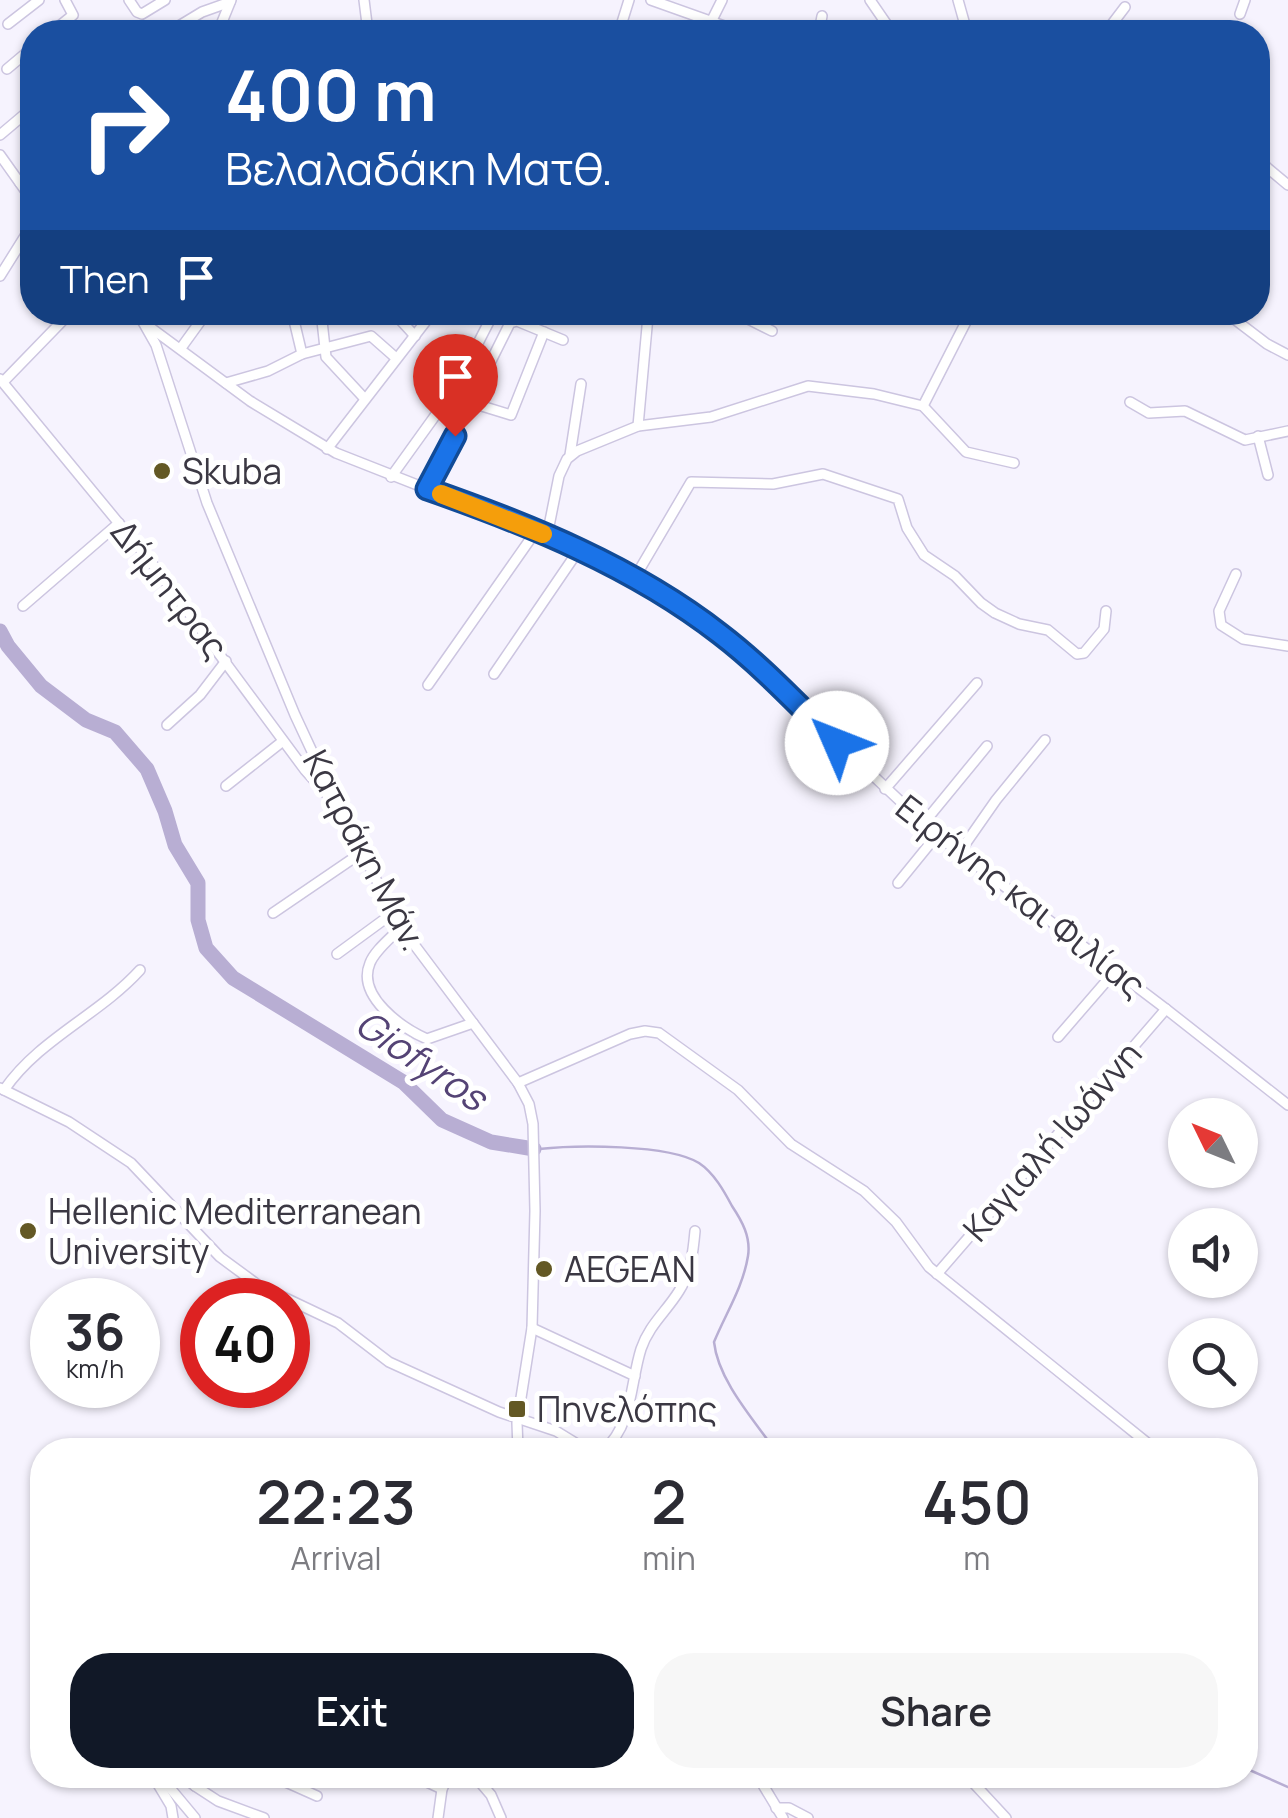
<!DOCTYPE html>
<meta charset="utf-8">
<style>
:root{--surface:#fff;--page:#f7f7f7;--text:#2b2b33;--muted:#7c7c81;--accent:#111827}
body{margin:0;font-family:Manrope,sans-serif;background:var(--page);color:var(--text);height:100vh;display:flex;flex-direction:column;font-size:38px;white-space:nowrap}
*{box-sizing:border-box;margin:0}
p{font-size:32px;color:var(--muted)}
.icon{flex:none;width:55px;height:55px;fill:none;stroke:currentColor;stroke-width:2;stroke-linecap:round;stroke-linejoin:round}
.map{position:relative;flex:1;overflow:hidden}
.side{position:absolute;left:30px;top:1438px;width:1228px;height:350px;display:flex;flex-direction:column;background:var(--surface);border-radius:40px;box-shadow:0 2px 8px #0004}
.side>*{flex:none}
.top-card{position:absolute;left:20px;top:20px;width:1250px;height:305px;border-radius:40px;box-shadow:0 2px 8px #0004;background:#1a4fa0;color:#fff;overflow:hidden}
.needle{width:65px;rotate:313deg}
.controls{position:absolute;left:1168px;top:1098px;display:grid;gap:20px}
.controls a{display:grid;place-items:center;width:90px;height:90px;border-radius:50%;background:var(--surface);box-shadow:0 2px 8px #0004;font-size:50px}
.speed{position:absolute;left:30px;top:1278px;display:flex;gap:20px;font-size:50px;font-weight:700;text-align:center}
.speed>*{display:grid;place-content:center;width:130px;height:130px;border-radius:50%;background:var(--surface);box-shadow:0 2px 8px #0004;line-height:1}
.speed small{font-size:25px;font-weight:400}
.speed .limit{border:15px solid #d22;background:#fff;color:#111}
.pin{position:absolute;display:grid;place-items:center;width:85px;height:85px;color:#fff;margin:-102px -42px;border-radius:50% 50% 50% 0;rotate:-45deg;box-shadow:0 0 10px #0007}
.pin .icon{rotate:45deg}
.me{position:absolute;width:110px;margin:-55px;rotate:314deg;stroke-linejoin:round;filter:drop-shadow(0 0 8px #0008)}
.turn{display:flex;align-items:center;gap:35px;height:210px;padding:0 40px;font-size:45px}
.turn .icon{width:130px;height:130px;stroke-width:2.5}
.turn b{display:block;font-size:70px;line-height:85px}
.then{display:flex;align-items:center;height:95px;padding:0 40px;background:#0003;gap:20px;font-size:38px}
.eta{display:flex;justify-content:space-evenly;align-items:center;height:170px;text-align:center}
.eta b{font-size:60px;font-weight:600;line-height:70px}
.cta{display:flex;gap:20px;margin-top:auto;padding:20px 40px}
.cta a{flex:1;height:115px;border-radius:40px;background:var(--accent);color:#fff;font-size:40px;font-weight:600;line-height:115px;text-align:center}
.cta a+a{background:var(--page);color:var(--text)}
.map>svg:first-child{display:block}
</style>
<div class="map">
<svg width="1288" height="1818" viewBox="0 0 1288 1818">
<rect width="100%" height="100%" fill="#f6f3fe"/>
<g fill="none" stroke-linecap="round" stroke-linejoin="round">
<!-- stream -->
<g stroke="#b8aed3" stroke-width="2.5">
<path d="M539,1149C576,1145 668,1144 699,1163C714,1173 724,1191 732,1206C742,1221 751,1237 748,1256C743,1287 726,1313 714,1342C718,1380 753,1419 775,1450"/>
<path d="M1245,1768L1288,1787"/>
</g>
<!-- river -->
<path stroke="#b8aed3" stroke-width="15" d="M0,631L8,646L41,686L86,720L115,732L147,769L165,811L175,845L198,883V920L206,948L233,978L403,1082L442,1120L491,1142L534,1149"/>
<defs>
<g id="minor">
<path d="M129,0L137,12L142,14L165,0"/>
<path d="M364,0L368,32"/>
<path d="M651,0L741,32"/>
<path d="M870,0L892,32"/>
<path d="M958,0L967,32"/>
<path d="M1240,14L1245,0"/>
<path d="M712,20L722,0"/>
<path d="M8,24L39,0"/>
<path d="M52,32L73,15L65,0"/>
<path d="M169,32L202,12L230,2"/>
<path d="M218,32L231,0"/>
<path d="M619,32L629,0"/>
<path d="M819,32L822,16"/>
<path d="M1106,32L1125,7"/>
<path d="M7,69L32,48"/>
<path d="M0,135L32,108"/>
<path d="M0,155L32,200"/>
<path d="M1258,160L1288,185"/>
<path d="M20,183L32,172"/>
<path d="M0,276L32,225"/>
<path d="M134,312L143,322L156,345L207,503L295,715L336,803L401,927L518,1083L529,1104L533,1124L535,1211L532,1328L517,1423L518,1450"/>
<path d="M292,312L302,354"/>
<path d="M393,312L415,336"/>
<path d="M734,312L772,331"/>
<path d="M1225,312L1267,344L1288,355"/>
<path d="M343,314L322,321L326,357L365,399"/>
<path d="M143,322L250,401L336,453L547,536L634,579L702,621L746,656L934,833L1166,1009L1288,1105"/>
<path d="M181,348L207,312"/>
<path d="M0,379L154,566L305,770L330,798"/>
<path d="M3,382L71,312"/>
<path d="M226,383L268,371L302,354L371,336L396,358"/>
<path d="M1130,402L1149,413L1185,411L1245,440L1288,431"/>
<path d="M472,403L511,415L544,332"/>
<path d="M923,406L971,312"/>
<path d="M638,426L648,316L651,312"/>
<path d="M1258,436L1268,475"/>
<path d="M327,449L433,312"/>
<path d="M570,455L581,384"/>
<path d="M391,477L455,388L494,312"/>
<path d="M427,489L510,323L517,321L563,340"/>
<path d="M547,536L559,476L567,459L577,451L638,426L711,417L808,386L874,394L923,406L966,452L1014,463"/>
<path d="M1236,574L1219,611L1221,625L1243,639L1288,646"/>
<path d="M634,579L691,482L773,484L823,474L898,499L907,528L924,555L955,576L981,603L995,613L1019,624L1048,630L1077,654L1084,653L1104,629L1106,611"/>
<path d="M23,606L119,523"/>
<path d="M494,674L578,551"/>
<path d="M428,685L536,531"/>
<path d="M167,725L200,695L226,661"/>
<path d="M226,786L283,741"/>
<path d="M885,789L977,683"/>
<path d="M923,824L987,746"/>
<path d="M959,853L996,800L1045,740"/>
<path d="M898,883L937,835"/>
<path d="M273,913L361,853"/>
<path d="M401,927C391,938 375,950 370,963C356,996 402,1028 427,1039L473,1023"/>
<path d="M337,954L393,913"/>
<path d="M1058,1037L1116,970"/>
<path d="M518,1083L630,1034L645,1031L659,1033L738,1090L791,1144L864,1191L896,1222L929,1267L1156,1450"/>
<path d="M0,1088L69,1122L131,1163L220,1257L258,1285L338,1323L389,1362L499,1412L556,1431L587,1450"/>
<path d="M4,1090C39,1039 99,1015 140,970"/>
<path d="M937,1274L1166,1009"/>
<path d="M532,1328L635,1376"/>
<path d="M604,1450C633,1424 630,1384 641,1349C649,1325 666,1312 679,1291C691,1272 693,1253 695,1231"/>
<path d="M181,1775L195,1786L217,1775"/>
<path d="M270,1775L317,1796"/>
<path d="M412,1775L442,1789"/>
<path d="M474,1775L491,1795L501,1818"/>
<path d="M757,1775L783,1818"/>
<path d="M966,1775L1006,1818"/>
<path d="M153,1776L171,1806L173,1818"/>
<path d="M155,1778L165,1782L195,1818"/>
<path d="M195,1786L218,1801L264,1818"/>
<path d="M776,1808H789L808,1818"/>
<path d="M438,1818L442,1789L449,1775"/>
</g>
</defs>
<!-- minor casing -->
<use href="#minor" stroke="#ccc5e0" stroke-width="12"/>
<!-- minor -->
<use href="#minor" stroke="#fff" stroke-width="9"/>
</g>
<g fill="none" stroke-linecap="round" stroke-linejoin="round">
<defs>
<path id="route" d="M455,436L427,489C528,524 634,567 720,634C762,666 799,706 837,743"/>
</defs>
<!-- route casing -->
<use href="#route" stroke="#114b97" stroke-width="25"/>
<!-- route -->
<use href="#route" stroke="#1a73e8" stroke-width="18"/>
<!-- slow -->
<path stroke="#f59e0b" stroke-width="18" d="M441,494L543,534"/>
</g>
<!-- markers -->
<g fill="#635824" stroke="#fff" stroke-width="4">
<circle cx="162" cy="471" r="10"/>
<circle cx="28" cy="1231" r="10"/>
<circle cx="544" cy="1269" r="10"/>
<rect x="507" y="1399" width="20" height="20" rx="5"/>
</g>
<g text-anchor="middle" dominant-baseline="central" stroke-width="10" stroke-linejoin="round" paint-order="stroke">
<!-- poi labels -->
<g font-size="35" fill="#3b3843" stroke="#fff" text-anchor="start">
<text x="182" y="471">Skuba</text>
<text x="48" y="1211">Hellenic Mediterranean<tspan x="48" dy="40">University</tspan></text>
<text x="564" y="1269">AEGEAN</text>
<text x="537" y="1409">Πηνελόπης</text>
</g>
<!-- street labels -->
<g font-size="35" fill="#3b3843" stroke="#fff">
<text transform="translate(170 589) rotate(52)">Δήμητρας</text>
<text transform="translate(365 850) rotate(62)">Κατράκη Μάν.</text>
<text transform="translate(1021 896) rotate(38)">Ειρήνης και Φιλίας</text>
<text transform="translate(1052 1141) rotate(-49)">Καγιαλή Ιωάννη</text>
</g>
<!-- water labels -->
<g font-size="38" font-style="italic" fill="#544375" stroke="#fff">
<text transform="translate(422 1059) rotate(34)">Giofyros</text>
</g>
</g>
</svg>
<div class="controls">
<a><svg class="needle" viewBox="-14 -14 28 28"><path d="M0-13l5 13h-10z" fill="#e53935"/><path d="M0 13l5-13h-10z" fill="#7c7c81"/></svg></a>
<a><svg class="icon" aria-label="sound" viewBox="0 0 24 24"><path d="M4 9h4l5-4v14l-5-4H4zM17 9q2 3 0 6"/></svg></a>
<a><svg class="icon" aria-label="search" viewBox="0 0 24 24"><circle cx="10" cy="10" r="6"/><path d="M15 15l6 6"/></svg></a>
</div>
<div class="speed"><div>36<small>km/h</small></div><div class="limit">40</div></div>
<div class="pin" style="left:455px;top:436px;background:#d93025"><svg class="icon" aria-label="arrive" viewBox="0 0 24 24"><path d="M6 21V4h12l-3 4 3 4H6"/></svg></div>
<svg class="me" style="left:837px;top:743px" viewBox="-20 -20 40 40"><circle r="19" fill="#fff"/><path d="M0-13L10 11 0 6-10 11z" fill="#1a73e8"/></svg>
<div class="top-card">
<div class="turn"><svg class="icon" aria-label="right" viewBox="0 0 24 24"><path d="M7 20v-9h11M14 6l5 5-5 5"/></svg><div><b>400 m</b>Βελαλαδάκη Ματθ.</div></div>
<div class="then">Then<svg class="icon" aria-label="arrive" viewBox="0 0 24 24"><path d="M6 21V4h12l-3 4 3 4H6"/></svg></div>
</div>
<section class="side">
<div class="eta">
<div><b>22:23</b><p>Arrival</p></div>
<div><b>2</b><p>min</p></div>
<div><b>450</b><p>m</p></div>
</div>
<div class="cta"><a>Exit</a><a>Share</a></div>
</section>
</div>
